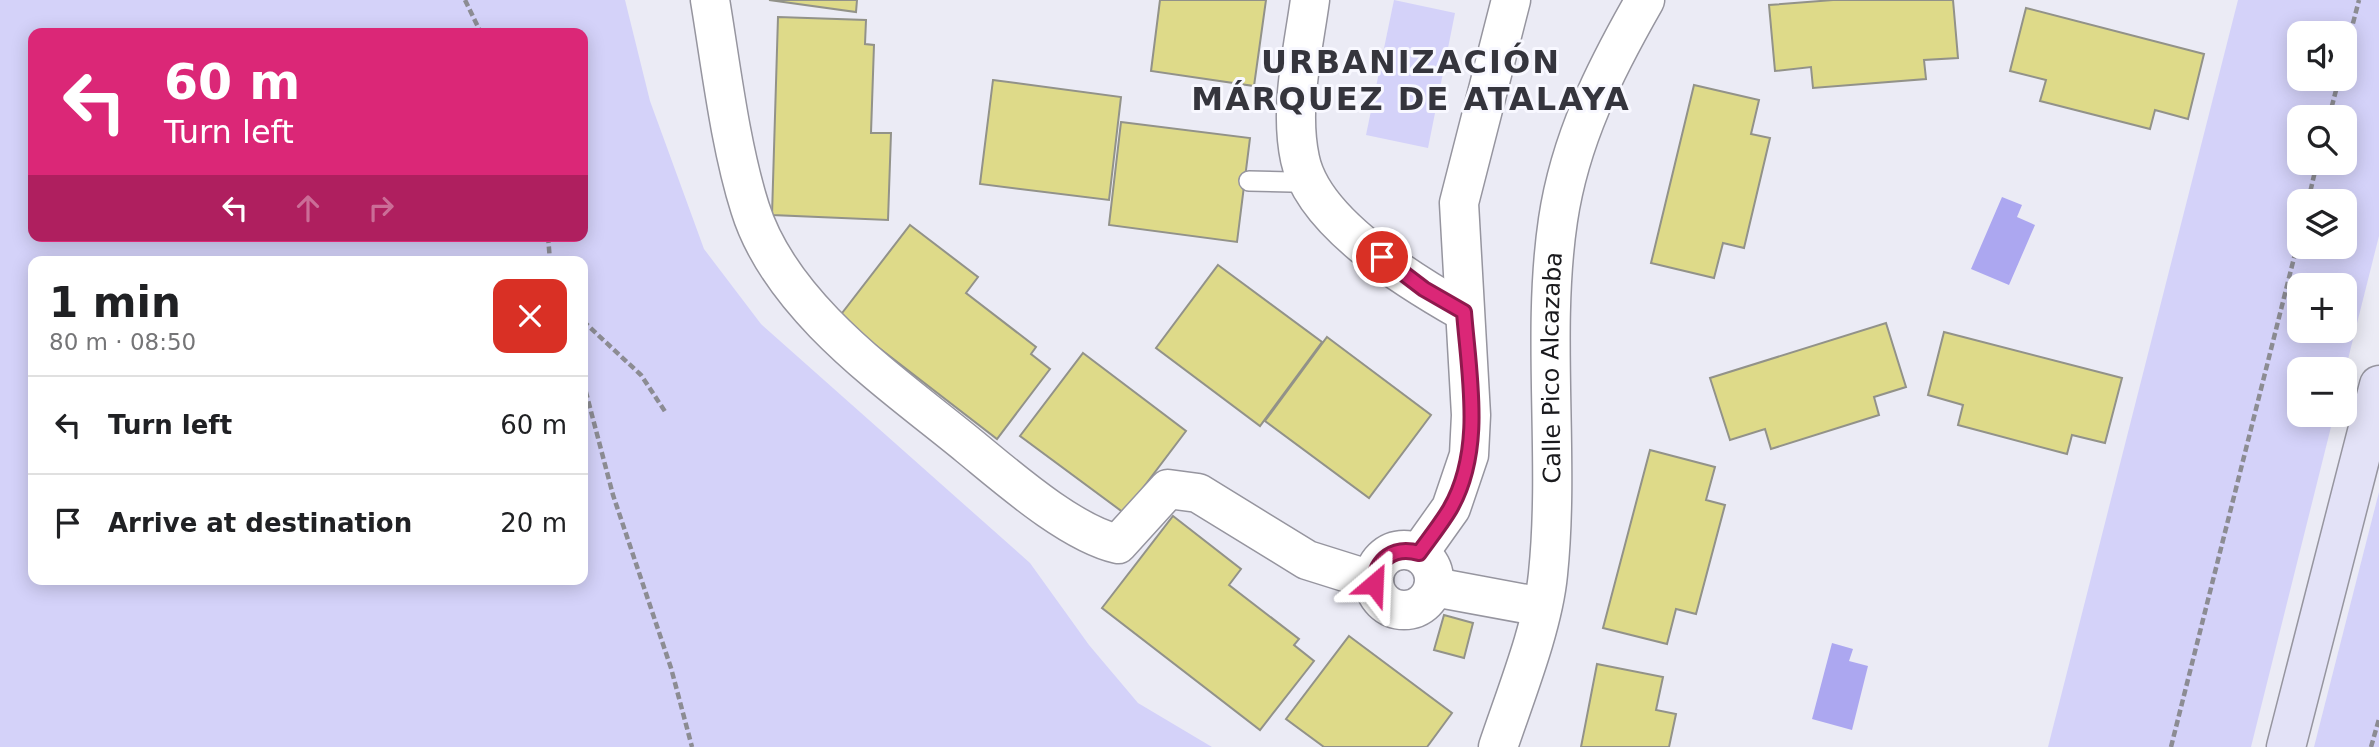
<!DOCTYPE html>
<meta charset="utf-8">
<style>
:root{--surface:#fff;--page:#f6f6f6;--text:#202124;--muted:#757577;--line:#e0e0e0}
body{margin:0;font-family:"DejaVu Sans",sans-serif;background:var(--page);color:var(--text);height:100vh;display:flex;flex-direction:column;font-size:26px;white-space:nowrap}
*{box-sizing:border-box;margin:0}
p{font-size:23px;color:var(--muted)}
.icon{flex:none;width:38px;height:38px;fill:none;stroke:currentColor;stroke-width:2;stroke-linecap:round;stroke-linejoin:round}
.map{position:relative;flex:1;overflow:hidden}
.drawer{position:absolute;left:28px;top:256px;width:560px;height:329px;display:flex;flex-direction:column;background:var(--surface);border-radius:14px;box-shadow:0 4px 18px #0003}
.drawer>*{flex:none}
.guide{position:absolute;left:28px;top:28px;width:560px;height:214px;border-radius:14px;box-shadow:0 4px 18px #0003;background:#db2777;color:#fff;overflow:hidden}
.controls{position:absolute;left:2287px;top:21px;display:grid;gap:14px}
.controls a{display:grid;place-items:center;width:70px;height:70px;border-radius:14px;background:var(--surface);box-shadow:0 4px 18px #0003;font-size:35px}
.pin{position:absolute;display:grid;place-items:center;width:60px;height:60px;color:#fff;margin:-30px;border:4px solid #fff;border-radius:50%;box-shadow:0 2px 7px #0007}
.me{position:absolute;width:77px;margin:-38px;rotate:26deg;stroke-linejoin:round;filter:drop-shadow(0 0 5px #0008)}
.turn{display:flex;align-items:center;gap:24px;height:147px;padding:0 21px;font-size:32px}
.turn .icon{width:91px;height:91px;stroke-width:2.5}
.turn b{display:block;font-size:49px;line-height:60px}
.lanes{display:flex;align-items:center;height:66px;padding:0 21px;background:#0003;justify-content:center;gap:35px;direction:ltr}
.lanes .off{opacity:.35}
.round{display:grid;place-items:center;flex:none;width:74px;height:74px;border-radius:14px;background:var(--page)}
.headline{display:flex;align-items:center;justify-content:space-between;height:119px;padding:0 21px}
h1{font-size:42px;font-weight:600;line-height:52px}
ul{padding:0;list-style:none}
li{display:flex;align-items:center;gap:21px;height:98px;padding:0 21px;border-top:2px solid var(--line)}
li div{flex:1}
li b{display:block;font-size:26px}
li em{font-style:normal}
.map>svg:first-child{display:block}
</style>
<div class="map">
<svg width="2379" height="747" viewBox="0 0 2379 747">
<rect width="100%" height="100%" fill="#ebebf5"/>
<!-- green -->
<g fill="#d4d2f9" fill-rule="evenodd">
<path d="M0,0H625L650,101L704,249L761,324L1030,563L1089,645L1138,703L1212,747H0ZM33,33H583V236H33ZM33,261H583V579H33Z"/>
<path d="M1394,0L1455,13L1428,148L1366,135Z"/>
<path d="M2238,0H2379V236L2345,371L2300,369V415H2334L2251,747H2048ZM2300,33H2345V79H2300ZM2300,117H2345V163H2300ZM2300,201H2345V247H2300ZM2300,285H2345V331H2300Z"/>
<path d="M2379,492V747H2314Z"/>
</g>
<!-- water -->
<g fill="#aca7f0">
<path d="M2002,197L2022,205L2017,217L2035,225L2009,285L1971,269Z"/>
<path d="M1832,643L1853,649L1849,661L1868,666L1852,730L1812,719Z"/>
</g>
<!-- building -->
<g fill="#deda89" stroke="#929289" stroke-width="2">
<path d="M769,0H857L856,12Z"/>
<path d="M1160,0H1266L1254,86L1151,71Z"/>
<path d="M1833,0H1953L1958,58L1924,60L1926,79L1813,88L1811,67L1775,71L1769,5Z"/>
<path d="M2026,8L2204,54L2188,119L2155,110L2150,129L2040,101L2046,80L2010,71Z"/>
<path d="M778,17L866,20L865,44L874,45L871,133H891L888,220L772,215Z"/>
<path d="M993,80L1121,97L1109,200L980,184Z"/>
<path d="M1694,85L1759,100L1751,134L1770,138L1744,248L1723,243L1714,278L1651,263Z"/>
<path d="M1121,122L1250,138L1237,242L1109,225Z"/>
<path d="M910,225L978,277L966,293L1036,347L1031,354L1050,369L997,439L839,317Z"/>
<path d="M1218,265L1322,342L1260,426L1156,348Z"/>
<path d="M1886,323L1906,387L1874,397L1879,415L1771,449L1765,429L1730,440L1710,378Z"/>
<path d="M1944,332L2122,378L2105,443L2072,435L2067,454L1958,425L1963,405L1928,395Z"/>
<path d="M1327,337L1431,415L1369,498L1265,421Z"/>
<path d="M1083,353L1186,431L1124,513L1020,436Z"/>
<path d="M1650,450L1715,467L1706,500L1725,505L1696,614L1676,609L1667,644L1603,628Z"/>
<path d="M1173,516L1241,569L1229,585L1299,639L1294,645L1314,661L1260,730L1102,608Z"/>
<path d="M1444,615L1473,623L1464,658L1434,650Z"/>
<path d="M1349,636L1452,713L1427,747H1324L1286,719Z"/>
<path d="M1597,664L1663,677L1656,710L1676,714L1669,747H1581Z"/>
</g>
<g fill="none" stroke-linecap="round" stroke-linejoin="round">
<defs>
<path id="lane" d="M1249,181L1291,182L1307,178"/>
<g id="street">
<path d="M710,0C721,66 730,145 750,208C781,308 891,382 969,446C1007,477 1070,533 1118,544L1168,489L1198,493L1307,560L1374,581"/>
<path d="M1310,0C1303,51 1289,108 1300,159C1313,223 1411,282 1464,312"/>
<circle cx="1404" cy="580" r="30"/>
<path d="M1419,553L1451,508L1469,455L1471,415L1459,203L1511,0"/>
<path d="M1434,587L1542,607"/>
<path id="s1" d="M1498,747C1515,696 1543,627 1548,574C1560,458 1541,334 1558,220C1570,139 1605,70 1645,0"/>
</g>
<path id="secondary" d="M2286,747L2379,385"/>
</defs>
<!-- lane casing -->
<use href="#lane" stroke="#96959f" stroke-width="22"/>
<!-- street casing -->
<use href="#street" stroke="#96959f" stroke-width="41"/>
<!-- secondary casing -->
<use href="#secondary" stroke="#96959f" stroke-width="41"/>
<!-- path -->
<g stroke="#8c8c93" stroke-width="4.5" stroke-dasharray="7 3.5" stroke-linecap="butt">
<path d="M465,0L481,33"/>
<path d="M2345,54L2359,0"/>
<path d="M2329,117L2339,79"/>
<path d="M2308,201L2317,163"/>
<path d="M548,236L550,261"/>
<path d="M583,321L641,375L666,413"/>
<path d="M583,381L613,495L671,668L692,747"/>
<path d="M2171,747L2300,234"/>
<path d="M2371,747L2379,719"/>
</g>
<!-- lane -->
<use href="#lane" stroke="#fff" stroke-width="19"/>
<!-- street -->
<use href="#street" stroke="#fff" stroke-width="38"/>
<!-- secondary -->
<use href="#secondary" stroke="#e3e2f7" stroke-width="38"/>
</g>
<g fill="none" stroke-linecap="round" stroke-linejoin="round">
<defs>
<path id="route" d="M1374,584C1376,559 1394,546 1419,553C1429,539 1441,524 1450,509C1484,450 1469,376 1464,312L1424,289L1382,257"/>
</defs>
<!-- route casing -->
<use href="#route" stroke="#8e194d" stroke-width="18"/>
<!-- route -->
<use href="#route" stroke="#db2777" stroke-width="12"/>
</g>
<g text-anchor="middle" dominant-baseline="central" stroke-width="6" stroke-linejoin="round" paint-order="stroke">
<!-- street labels -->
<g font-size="24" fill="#1a1a1d" stroke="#f8f8ff">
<text stroke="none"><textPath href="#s1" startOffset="387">Calle Pico Alcazaba</textPath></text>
</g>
<!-- district labels -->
<g font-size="32" font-weight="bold" letter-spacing="2" fill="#35353d" stroke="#f8f8ff">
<text x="1411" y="62">URBANIZACIÓN<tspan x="1411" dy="37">MÁRQUEZ DE ATALAYA</tspan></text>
</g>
</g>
</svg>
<div class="controls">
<a><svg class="icon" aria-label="sound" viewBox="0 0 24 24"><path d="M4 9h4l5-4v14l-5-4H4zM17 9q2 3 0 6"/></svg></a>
<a><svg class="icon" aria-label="search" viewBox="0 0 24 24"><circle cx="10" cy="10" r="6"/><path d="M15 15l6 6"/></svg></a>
<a><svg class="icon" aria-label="layers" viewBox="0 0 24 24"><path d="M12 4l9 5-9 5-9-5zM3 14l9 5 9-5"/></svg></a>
<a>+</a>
<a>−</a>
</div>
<div class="pin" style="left:1382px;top:257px;background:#d93025"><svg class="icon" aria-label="arrive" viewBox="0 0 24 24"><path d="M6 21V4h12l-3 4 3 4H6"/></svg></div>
<svg class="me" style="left:1374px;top:584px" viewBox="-20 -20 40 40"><path d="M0-17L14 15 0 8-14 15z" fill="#db2777" stroke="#fff" stroke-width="4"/></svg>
<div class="guide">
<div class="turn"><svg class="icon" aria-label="left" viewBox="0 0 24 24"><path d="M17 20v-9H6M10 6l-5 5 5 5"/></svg><div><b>60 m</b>Turn left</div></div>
<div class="lanes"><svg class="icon" aria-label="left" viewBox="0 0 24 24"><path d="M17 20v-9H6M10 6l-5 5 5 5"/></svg><svg class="icon off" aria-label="ahead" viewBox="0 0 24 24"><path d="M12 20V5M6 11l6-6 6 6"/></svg><svg class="icon off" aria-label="right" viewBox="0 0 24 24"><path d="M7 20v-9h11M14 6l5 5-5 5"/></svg></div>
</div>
<section class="drawer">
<div class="headline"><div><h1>1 min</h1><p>80 m · 08:50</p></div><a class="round" style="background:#d93025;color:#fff"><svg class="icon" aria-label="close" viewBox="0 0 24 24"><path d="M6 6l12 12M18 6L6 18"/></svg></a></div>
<ul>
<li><svg class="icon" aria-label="left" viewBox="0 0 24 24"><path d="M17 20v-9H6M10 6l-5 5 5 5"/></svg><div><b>Turn left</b></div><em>60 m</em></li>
<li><svg class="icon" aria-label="arrive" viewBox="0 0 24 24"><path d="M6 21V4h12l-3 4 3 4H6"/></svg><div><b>Arrive at destination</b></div><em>20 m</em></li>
</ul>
</section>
</div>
